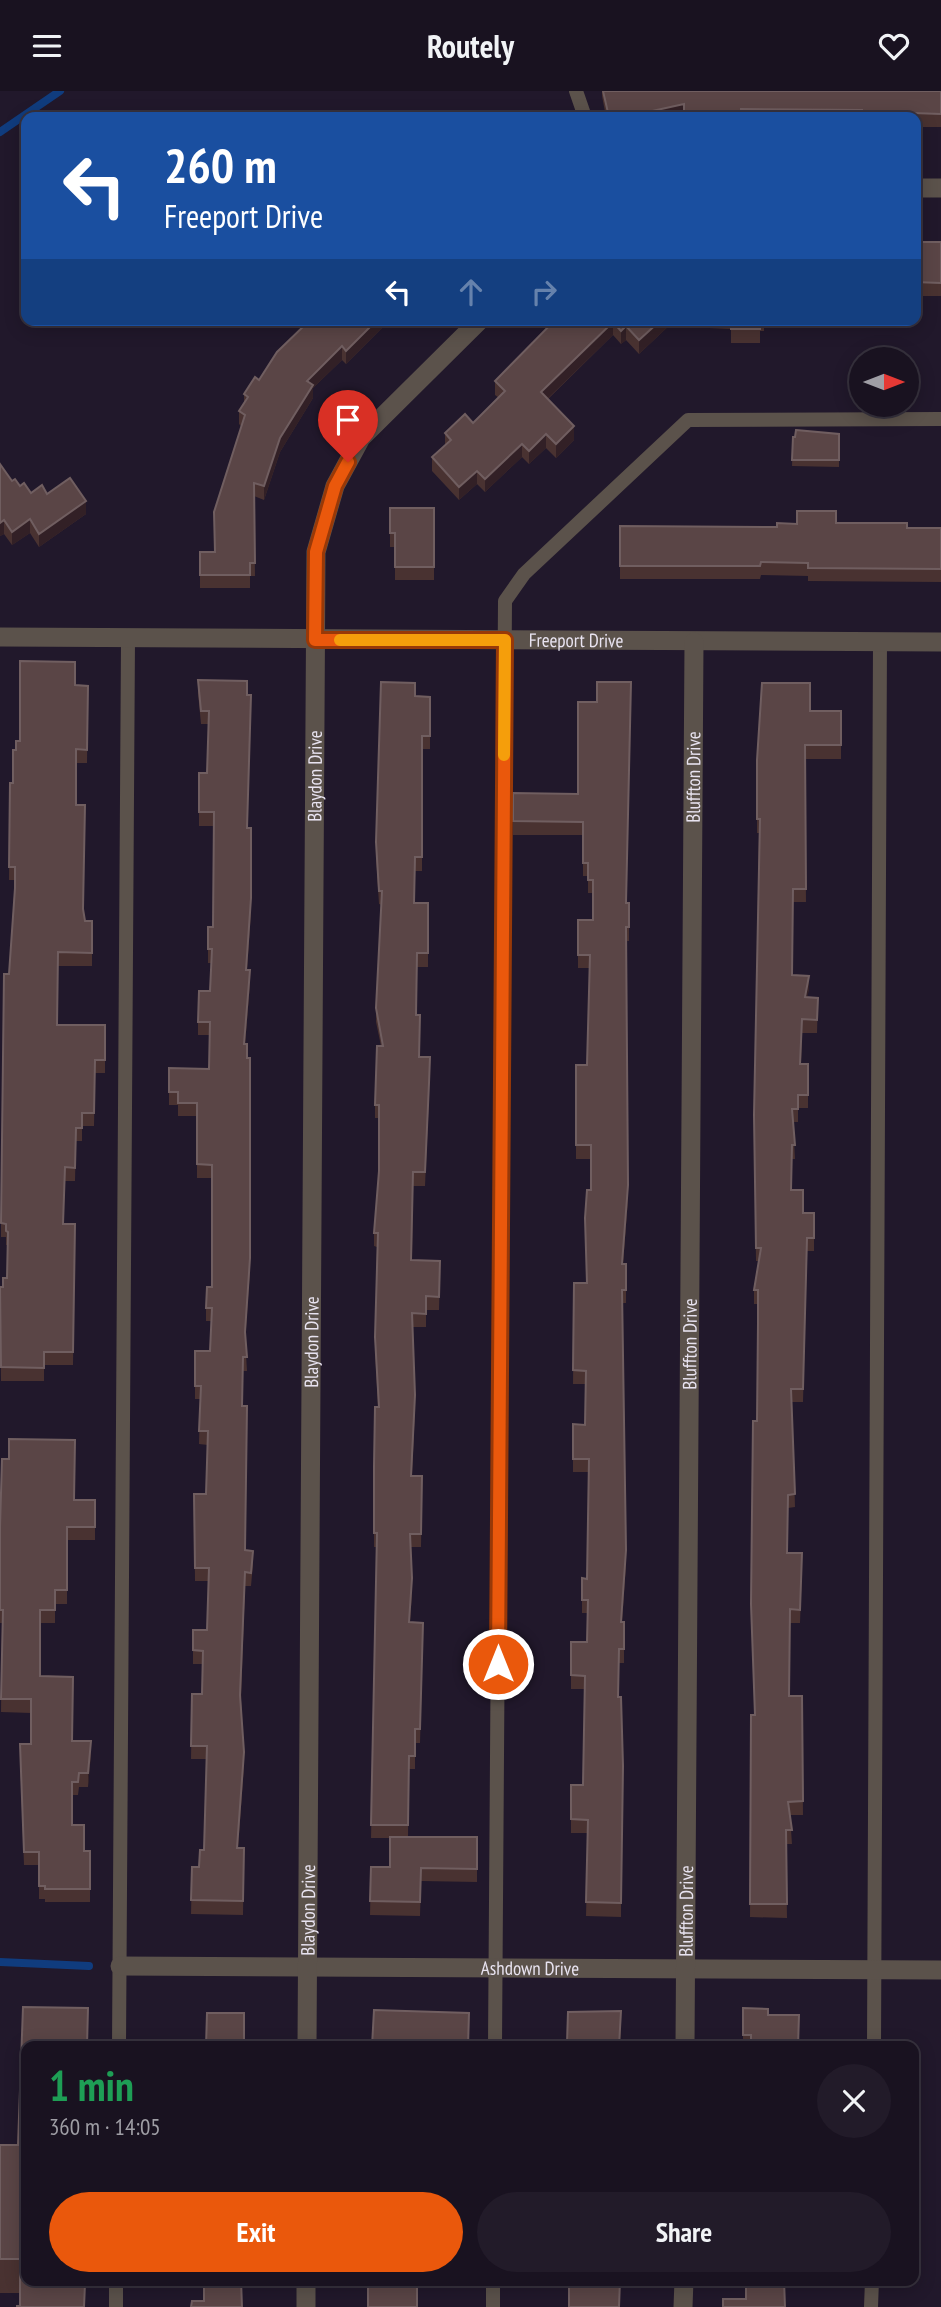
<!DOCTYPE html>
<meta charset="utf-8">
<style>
:root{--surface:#191220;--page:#221b29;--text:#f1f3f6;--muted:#9f9ea5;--line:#37323e;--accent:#ea580c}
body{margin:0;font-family:"PT Sans Narrow",sans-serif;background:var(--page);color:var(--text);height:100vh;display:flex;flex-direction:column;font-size:26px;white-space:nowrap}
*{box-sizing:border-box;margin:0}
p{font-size:23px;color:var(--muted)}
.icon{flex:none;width:38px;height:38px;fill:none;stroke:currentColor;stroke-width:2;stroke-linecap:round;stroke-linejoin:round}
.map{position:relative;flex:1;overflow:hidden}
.sheet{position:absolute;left:21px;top:1950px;width:898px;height:245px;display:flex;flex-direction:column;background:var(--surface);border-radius:14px;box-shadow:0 4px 18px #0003,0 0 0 2px var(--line)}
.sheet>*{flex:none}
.banner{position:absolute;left:21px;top:21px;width:900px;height:214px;border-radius:14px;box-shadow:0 4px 18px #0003,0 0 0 2px var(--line);background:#1a4fa0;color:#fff;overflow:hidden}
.needle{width:46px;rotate:90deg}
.tools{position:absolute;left:849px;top:256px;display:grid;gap:14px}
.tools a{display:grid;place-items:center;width:70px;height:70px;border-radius:50%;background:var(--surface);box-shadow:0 4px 18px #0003,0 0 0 2px var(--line);font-size:35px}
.pin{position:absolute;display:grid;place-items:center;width:60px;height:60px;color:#fff;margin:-72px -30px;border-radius:50% 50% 50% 0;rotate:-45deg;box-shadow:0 0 7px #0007}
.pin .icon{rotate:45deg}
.me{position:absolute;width:77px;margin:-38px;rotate:0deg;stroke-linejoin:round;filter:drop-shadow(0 0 5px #0008)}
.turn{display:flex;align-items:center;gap:24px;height:147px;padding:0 28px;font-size:32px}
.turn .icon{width:91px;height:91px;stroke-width:2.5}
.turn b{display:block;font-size:49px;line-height:60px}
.lanes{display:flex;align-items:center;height:66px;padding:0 28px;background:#0003;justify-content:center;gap:35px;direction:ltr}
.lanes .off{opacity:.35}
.round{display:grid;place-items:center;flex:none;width:74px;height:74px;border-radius:37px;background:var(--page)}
.overview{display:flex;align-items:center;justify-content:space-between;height:119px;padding:0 28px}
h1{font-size:42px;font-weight:700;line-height:52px;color:#1e9e55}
.button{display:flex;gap:14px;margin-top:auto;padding:14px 28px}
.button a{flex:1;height:80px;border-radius:42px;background:var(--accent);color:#fff;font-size:28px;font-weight:700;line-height:80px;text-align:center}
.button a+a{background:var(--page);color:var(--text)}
header{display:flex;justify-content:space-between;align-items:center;height:91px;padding:0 28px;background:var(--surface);font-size:32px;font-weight:700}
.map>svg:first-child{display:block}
</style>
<header><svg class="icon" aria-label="menu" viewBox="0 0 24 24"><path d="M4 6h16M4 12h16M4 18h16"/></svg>Routely<svg class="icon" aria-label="heart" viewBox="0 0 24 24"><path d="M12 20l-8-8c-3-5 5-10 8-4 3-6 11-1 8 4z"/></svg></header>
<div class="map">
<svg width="941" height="2216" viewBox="0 0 941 2216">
<rect width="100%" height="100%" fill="#21182b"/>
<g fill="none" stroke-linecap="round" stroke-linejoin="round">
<!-- stream -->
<g stroke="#103c7e" stroke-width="8">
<path d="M0,41L60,0"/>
<path d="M0,1871L89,1875"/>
</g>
<!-- service -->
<g stroke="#5b524b" stroke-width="14">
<path d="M576,0L585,26"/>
<path d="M119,1955L128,549"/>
<path d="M495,1955L505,510L524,483L688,329L941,328"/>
<path d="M874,1955L880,550"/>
<path d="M116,2216V2189"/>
<path d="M493,2216V2189"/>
<path d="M871,2216L872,2189"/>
</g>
<!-- minor -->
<g stroke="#5b524b" stroke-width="19">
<path d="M915,97H941"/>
<path id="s1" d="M0,546L941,551"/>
<path id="s2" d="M120,1875L941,1879"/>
<path id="s3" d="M307,1955L316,461L335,395L361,347L480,229"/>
<path id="s4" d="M685,1955L694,551"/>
<path d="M306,2216V2189"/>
<path d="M683,2216L684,2189"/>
</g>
</g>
<!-- wall -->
<g fill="#493231">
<path d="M602,0H941V36H915V26H606L602,5Z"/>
<rect x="915" y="151" width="26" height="54"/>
<path d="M306,229H390L346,273L342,269L313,297V307L280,361L264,409L254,405L255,485H250V497H200V461H214L241,335L239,333V320L244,312V303L259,289L308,231Z"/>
<path d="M555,229H674V230L639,263L626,249L621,253L613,244L548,308L574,349L556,367L546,357L529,373L522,366L485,401L477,393L459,409L432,380V366L445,354V342L473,332L499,307L495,304V290Z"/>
<path d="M709,229H764V240H760V252H731V238L709,237Z"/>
<rect x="883" y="229" width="25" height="4"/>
<path d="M839,343V376L792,375L793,346Z"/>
<path d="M0,373L12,390L20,395L31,402L47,403L86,423L39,456L30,442L12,454L4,443L0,445Z"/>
<path d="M390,417H434V489H395V456H390Z"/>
<path d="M836,432L907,437H941V491L808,490V485L761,484L760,488H620V435L777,436L797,433Z"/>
<path d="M198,589L247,590L248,737L251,820L247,879L250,892L245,953L250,1180L245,1247L247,1280H243L242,1315L245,1459L253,1473L251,1495H245L241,1609L244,1674L238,1757H244L243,1824L191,1823L192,1776H199L204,1759L207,1668H191L192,1603H202L203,1573H193V1539H207L209,1490H195L194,1403H206L208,1354L199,1353L200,1308H195V1260H210L212,1230H206V1217L212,1196V1087H197V1025H178V1014H169V1001L209,978L210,944H198V931L210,900L212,872H208V858L213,836L214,735H199V682H207L209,633H201L198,602Z"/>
<path d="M381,591L415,605L430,606V658H422V780H415L414,812H428V876H417L416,924L420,966L429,1006L425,1095H413L412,1169L440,1183L439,1219H426V1236H412L415,1318L412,1385L422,1398L421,1456H411L412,1501L410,1531L423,1545L420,1652H415V1678H409L408,1746H477V1791L421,1790L420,1825L370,1824L371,1776H390V1747H371L377,1456H374V1375L378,1316L375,1259L377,1156L374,1155V1142L379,1082V1027H375V1014L381,955L376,931V917L382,814L379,813L376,765Z"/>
<path d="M75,594L88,595L87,672H76V714L83,820L85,830H92V875H58L57,934H105V982H95L94,1035H82V1050H76L75,1090H65L63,1133H75L73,1274H44V1290H1L0,1196H3L7,1187L8,1154H6V1146H1V1132L9,883L15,789H9L10,692H13L16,659L20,650Z"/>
<path d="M597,611L626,812H629V850H626L628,1108L623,1173H626V1212H622L626,1472L622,1531H624V1572H619L618,1606H621V1826L586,1825L588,1742H571V1694H583L585,1598H571V1551H587L588,1522H582V1509L587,1488L589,1381H573V1333L585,1334L586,1293H573L574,1192H587L585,1127L591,1099V1068H576V974H587L590,877H578V829H593V802H588V785H583V744H513V702L578,703Z"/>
<path d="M810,620H841V668H805L806,811H793L792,884L809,898L807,906L818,907L817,942H802L801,973H808V1017H798V1031H793L795,1068H792L791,1099L803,1122H814V1160H807L803,1311H792L795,1416L788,1417V1462L802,1476L800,1532H790L789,1605H802L803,1724H790L792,1753H786L787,1827L750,1826L751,1624H754L758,1213H754V1199L759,1170H756L754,1037L759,742H757V669Z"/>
<path d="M75,1409H95V1449H67V1513H55V1532H40V1585L72,1650L91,1663L88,1696H79L78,1704H72V1734L84,1760H90V1811H45V1808H39V1774H24L20,1666L31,1653V1622L1,1621L2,1532H0V1436Z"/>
<path d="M743,1917L768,1924L798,1955H743Z"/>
<path d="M568,1921L621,1934L620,1955H567Z"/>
<path d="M26,1955L60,2193L85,2216L20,2215V2202H0V2054H18Z"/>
</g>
<!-- shaded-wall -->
<g fill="#322026">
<path d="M684,13V26H625Z"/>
<path d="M377,229H390L346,273V260Z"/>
<path d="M661,229H674V230L639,263V249Z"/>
<path d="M613,231V244L541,314V301Z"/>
<path d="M626,235V249L621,253V240Z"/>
<path d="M342,255V269L313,297V307L280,361L264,409V395L280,347L307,290Z"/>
<path d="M574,335V349L556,367V353Z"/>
<path d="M546,343V357L529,373V360Z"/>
<path d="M522,353V366L485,401V388Z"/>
<path d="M477,380V393L459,409V396Z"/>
<path d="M86,410V423L39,456V443Z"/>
<path d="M30,428V442L12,454V441Z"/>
<path d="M4,429V443L0,445V432Z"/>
<path d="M251,737V820L246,892Z"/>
<path d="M250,879V892L244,967V953Z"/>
<path d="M809,885V898L805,920V906Z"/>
<path d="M250,967V1180L245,1254Z"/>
<path d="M628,1094V1108L622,1186V1173Z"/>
<path d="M626,1459V1472L621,1545V1531Z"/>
<path d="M412,1487V1501L409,1545V1531Z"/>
<path d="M91,1650V1663L88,1696V1682Z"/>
<path d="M244,1661V1674L237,1771V1757Z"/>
</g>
<!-- building -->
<g fill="#5a4546" stroke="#705e60" stroke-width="2">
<path d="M603,0H941V23L885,21V24H862V19L741,18V21L684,20V13L625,26H609Z"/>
<path d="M915,151H941V192L915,191Z"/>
<path d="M310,229H377L346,260L342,255L307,290L313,294L280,347L264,395L254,392L255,472H250V484H200V461H215L214,421L245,324L239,320L248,306L244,303L255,286L259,289L277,261Z"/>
<path d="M555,229H661L639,249L626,235L621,240L613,231L541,301L574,335L556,353L546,343L529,360L522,353L485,388L477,380L459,396L432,366L451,349L445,342L465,323L473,332L505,300L495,290Z"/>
<rect x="731" y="229" width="29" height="9"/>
<path d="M796,339L839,343V369H792L793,346H795Z"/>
<path d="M0,373L12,390L15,388L20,395L24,392L31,402L42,394L47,403L70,387L86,410L39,443L30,428L12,441L4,429L0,432Z"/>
<path d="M390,417H434V476H395V442H390Z"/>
<path d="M797,420H836V432H907V437H941V478L808,477V472L761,471L760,475H620V435L777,436V432L797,433Z"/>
<path d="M20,570L75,571V594L88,595L87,659L76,658V714H85L83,818L85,830H92V862L58,861L57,934H105V969H95L94,1022H82V1037H76L75,1077L65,1076L63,1133H75L73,1261H44V1277L1,1276L0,1196H3V1187H7L8,1141L6,1140V1133L1,1132L4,883H9L15,797V776H9L10,692H13V659H16V650H20Z"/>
<path d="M198,589L247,590V604H251L247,737H251V807L246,879H250L244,953H247V967H250V1167L245,1241L247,1266H243L242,1315H247L245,1459L253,1460L251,1482L245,1481L240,1604L244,1661L237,1757H244L243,1810L191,1809L192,1776H199L200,1759H204L207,1655H191L192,1603H202L203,1560L193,1559V1539H207L209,1477H195L194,1403H206L208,1340H199L201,1295H195V1260H210L212,1217H206L207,1196H212V1074L197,1073V1012H178V1001H169V977L209,978L210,931H198L199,900H210L212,858H208V836H213L214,721H199V682H207L209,620H201Z"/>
<path d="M381,591L415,592V605L430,606V645H422V766H415L414,812H428V862H417L416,924H420L419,966H430L429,992L425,1081H413L411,1169L440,1170L439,1206L426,1205V1223L412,1222L415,1304L411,1385H422L421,1443H410L412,1487L409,1531L423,1532L420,1638H415V1665H409L408,1734H371L377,1442H374V1375L375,1316H379L375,1246L378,1142H374L379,1080V1014H375L377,955H383L376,917L382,800H379L376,751Z"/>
<path d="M597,591H631L626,812H629V836H626L628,1094L622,1173H626V1199H622L626,1459L621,1531H624V1558H619L618,1606H621L623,1675L621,1812L586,1811L588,1729L571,1728V1694H583L585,1585L571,1584V1551H587L588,1509H582V1487L587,1488L589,1368H573V1333L585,1334L586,1280L573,1279L574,1192H587L585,1127L587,1099H591V1054H576V974H587L590,864H578V829H593V789H588V772H583V731L513,730V702L578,703V611H597Z"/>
<path d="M762,592H810V620H841V654H805L806,798H793L792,884L809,885L805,906L818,907L817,929L802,928L800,973H808V1004H798V1018H792L795,1054H792L791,1099H803V1122H814V1147H807L803,1298H791L795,1403L788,1404L787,1462H802L800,1519L790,1518L789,1605H802L803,1710L788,1711L792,1739H786L787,1813H750L751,1624H755L751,1513L753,1330H757L758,1232V1199H754L761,1157H756L754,1024L760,728H757V669Z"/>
<path d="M9,1348L75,1349L74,1409H95V1436H67V1499H55V1519H40V1585L73,1586L72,1650H91L88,1682H79L78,1691H72V1734H84V1760H90V1798H45V1795H39V1761H24L20,1653H31V1608H1L3,1519H0V1436L2,1368H9Z"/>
<path d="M390,1746H477V1778L421,1777L420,1811L370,1810L371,1776H390Z"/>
<path d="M23,1916L88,1917L87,1955H26V2189H60V2193H85L84,2216H17V2215H20V2168H0V2054H18Z"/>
<path d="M743,1917L768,1918V1924H799L798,1955H751V1944H743Z"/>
<path d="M374,1919L469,1922L468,1955H372Z"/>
<path d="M621,1920L619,1955H581V1953L567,1952L568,1921Z"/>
<path d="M207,1922H244V1955H206Z"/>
<path d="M204,2189H241L242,2216H191L192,2210H204Z"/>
<rect x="368" y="2189" width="49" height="27"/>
<path d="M569,2189H620L619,2216H569Z"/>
<path d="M746,2189H784L785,2216H723V2208H746Z"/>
</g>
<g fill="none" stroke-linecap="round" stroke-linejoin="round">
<defs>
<path id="route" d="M348,371L335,395L316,461L315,549H505L498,1573"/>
</defs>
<!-- route casing -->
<use href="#route" stroke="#983908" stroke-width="18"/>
<!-- route -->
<use href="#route" stroke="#ea580c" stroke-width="12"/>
<!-- slow -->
<path stroke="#f59e0b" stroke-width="12" d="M340,549H505L504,664"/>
</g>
<g text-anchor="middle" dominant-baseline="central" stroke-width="7" stroke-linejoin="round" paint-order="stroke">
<!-- street labels -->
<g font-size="19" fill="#e8e3f0" stroke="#09050d">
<text stroke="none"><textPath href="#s1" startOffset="576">Freeport Drive</textPath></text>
<text stroke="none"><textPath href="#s3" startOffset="1270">Blaydon Drive</textPath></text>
<text stroke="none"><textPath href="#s4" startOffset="1269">Bluffton Drive</textPath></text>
<text stroke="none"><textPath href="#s3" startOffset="704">Blaydon Drive</textPath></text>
<text stroke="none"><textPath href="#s4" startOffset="702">Bluffton Drive</textPath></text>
<text stroke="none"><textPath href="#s3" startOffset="136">Blaydon Drive</textPath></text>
<text stroke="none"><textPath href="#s4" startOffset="135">Bluffton Drive</textPath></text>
<text stroke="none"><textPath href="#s2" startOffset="410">Ashdown Drive</textPath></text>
</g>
</g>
</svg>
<div class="tools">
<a><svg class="needle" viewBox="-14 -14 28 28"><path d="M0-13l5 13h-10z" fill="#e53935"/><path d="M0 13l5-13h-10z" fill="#9f9ea5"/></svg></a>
</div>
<div class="pin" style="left:348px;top:371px;background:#d93025"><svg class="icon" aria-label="arrive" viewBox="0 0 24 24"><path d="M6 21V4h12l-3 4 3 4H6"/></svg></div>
<svg class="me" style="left:498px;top:1573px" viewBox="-20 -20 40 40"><circle r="17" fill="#ea580c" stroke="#fff" stroke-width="3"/><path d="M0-11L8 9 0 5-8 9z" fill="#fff"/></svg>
<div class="banner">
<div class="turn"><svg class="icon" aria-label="left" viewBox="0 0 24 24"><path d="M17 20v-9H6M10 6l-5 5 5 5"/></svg><div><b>260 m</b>Freeport Drive</div></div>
<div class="lanes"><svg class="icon" aria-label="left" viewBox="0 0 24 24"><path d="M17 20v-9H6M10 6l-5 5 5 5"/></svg><svg class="icon off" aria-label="ahead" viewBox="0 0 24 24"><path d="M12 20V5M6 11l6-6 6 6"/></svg><svg class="icon off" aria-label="right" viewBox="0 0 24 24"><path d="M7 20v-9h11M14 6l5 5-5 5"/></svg></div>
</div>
<section class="sheet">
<div class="overview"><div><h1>1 min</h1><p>360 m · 14:05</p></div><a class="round"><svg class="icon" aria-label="close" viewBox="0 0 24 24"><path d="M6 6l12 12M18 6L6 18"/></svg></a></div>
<div class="button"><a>Exit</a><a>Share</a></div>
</section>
</div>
